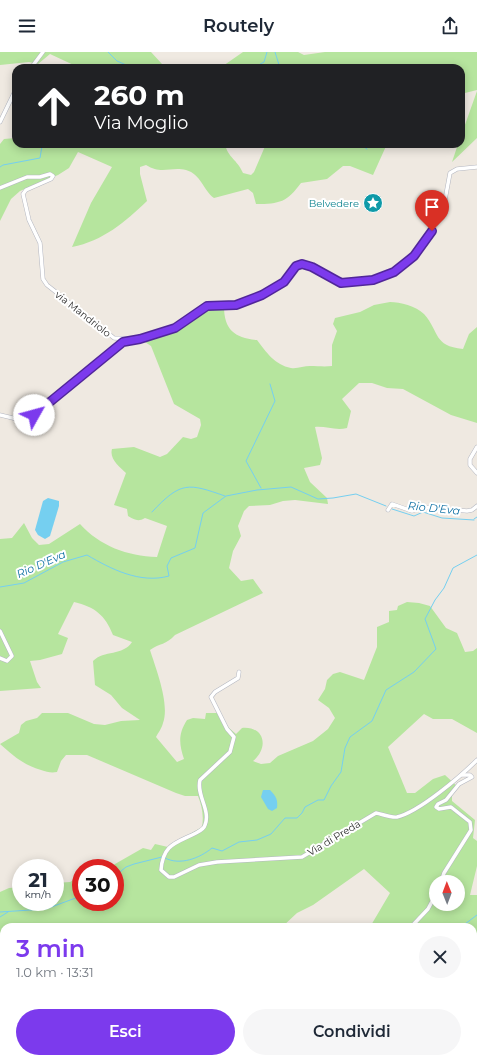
<!DOCTYPE html>
<html lang="it">
<meta charset="utf-8">
<style>
:root{--surface:#fff;--page:#f6f6f7;--text:#1f2937;--muted:#747a83;--accent:#7c3aed}
body{margin:0;font-family:Montserrat,sans-serif;background:var(--page);color:var(--text);height:100vh;display:flex;flex-direction:column;font-size:15px;white-space:nowrap}
*{box-sizing:border-box;margin:0}
p{font-size:13px;color:var(--muted)}
.icon{flex:none;width:22px;height:22px;fill:none;stroke:currentColor;stroke-width:2;stroke-linecap:round;stroke-linejoin:round}
.map{position:relative;flex:1;overflow:hidden}
.drawer{position:absolute;left:0px;top:871px;width:477px;height:140px;display:flex;flex-direction:column;background:var(--surface);border-radius:12px 12px 0 0;box-shadow:0 2px 10px #0003}
.drawer>*{flex:none}
.top-card{position:absolute;left:12px;top:12px;width:453px;height:84px;border-radius:12px;box-shadow:0 2px 10px #0003;background:#202124;color:#fff;overflow:hidden}
.needle{width:26px;rotate:359deg}
.buttons{position:absolute;left:429px;top:823px;display:grid;gap:8px}
.buttons a{display:grid;place-items:center;width:36px;height:36px;border-radius:50%;background:var(--surface);box-shadow:0 2px 10px #0003;font-size:20px}
.speed{position:absolute;left:12px;top:807px;display:flex;gap:8px;font-size:20px;font-weight:700;text-align:center}
.speed>*{display:grid;place-content:center;width:52px;height:52px;border-radius:50%;background:var(--surface);box-shadow:0 2px 10px #0003;line-height:1}
.speed small{font-size:10px;font-weight:400}
.speed .limit{border:6px solid #d22;background:#fff;color:#111}
.pin{position:absolute;display:grid;place-items:center;width:34px;height:34px;color:#fff;margin:-41px -17px;border-radius:50% 50% 50% 0;rotate:-45deg;box-shadow:0 0 4px #0007}
.pin .icon{rotate:45deg}
.me{position:absolute;width:44px;margin:-22px;rotate:52deg;stroke-linejoin:round;filter:drop-shadow(0 0 3px #0008)}
.turn{display:flex;align-items:center;gap:14px;height:84px;padding:0 16px;font-size:18px}
.turn .icon{width:52px;height:52px;stroke-width:2.5}
.turn b{display:block;font-size:28px;line-height:34px}
.round{display:grid;place-items:center;flex:none;width:42px;height:42px;border-radius:21px;background:var(--page)}
.head{display:flex;align-items:center;justify-content:space-between;height:68px;padding:0 16px}
h1{font-size:24px;font-weight:600;line-height:30px;color:var(--accent)}
.action{display:flex;gap:8px;margin-top:auto;padding:8px 16px}
.action a{flex:1;height:46px;border-radius:24px;background:var(--accent);color:#fff;font-size:16px;font-weight:600;line-height:46px;text-align:center}
.action a+a{background:var(--page);color:var(--text)}
header{display:flex;justify-content:space-between;align-items:center;height:52px;padding:0 16px;background:var(--surface);font-size:18px;font-weight:600}
.map>svg:first-child{display:block}
</style>
<header><svg class="icon" aria-label="menu" viewBox="0 0 24 24"><path d="M4 6h16M4 12h16M4 18h16"/></svg>Routely<svg class="icon" aria-label="share" viewBox="0 0 24 24"><path d="M12 15V3M7 8l5-5 5 5M5 13v7h14v-7"/></svg></header>
<div class="map">
<svg width="477" height="1011" viewBox="0 0 477 1011">
<rect width="100%" height="100%" fill="#efe9e1"/>
<!-- green -->
<g fill="#b6e59e" fill-rule="evenodd">
<path d="M0,0H151L162,12L178,16H80L50,2L38,12L29,10L0,13Z"/>
<path d="M243,0H298L304,3L325,0H477V38L461,42V16H220Z"/>
<path d="M477,39V86L452,110L458,92H461V84Z"/>
<path d="M16,86V92H225C228,106 237,107 243,121L251,123L254,120L266,92H387L373,123L350,114H343L327,127L301,131C287,150 280,152 256,152L253,141L248,137L214,146C203,138 201,122 186,118C171,114 162,123 146,113L140,115V122L147,149C125,170 103,189 72,195L91,151L112,115L78,100L69,116L58,123L20,139L11,147L0,169V92L4,87Z"/>
<path d="M390,250C400,250 416,254 424,262C440,280 433,294 463,297L469,282L477,275V371L451,363L403,337L387,336L372,331H359L342,347L351,359L347,376C336,379 326,374 315,375L322,406L320,413L304,416L310,430L327,446L328,452L295,448L283,449L270,453L249,454L244,459L238,474L241,484L233,499L229,516L241,529L253,527L263,541L175,583C166,593 160,591 150,598C156,617 170,652 163,671C162,676 158,681 156,685L177,710L184,707C179,692 178,682 187,668L193,666L205,667L206,661H218L229,676L236,682L242,676C265,674 269,696 253,709L261,712L270,711L278,704L313,689L328,677L335,666L329,656L318,648L325,637L327,628L333,622L340,620L364,628L377,595V575L389,570V559L397,558L398,554L407,550L419,551L430,554L446,576L457,581L465,600L473,599L477,596V681L452,667H433L424,662L388,695L407,741H415L433,727L445,723L458,735L452,743V749L475,768L473,786L477,789V814L470,843H477V913L473,914V875H370L390,841L364,817L313,853L297,861L282,875H4V1007H24L25,1011H0V840L9,836L21,835V850H55V831L70,830L81,824V850H115V816H108L143,796L151,798L155,792L168,795L202,775C204,764 202,754 198,744H185L176,741L87,703H66L61,709L57,720C51,721 47,720 41,718C22,712 15,705 0,692L19,681L21,673L26,669L37,666L42,661H68L94,672L105,673L121,669L140,668L122,656L111,643L95,633L93,609C104,598 123,604 132,590L113,583C105,563 95,555 74,550L58,582L68,586L62,602L40,608L30,609L37,630L41,636L0,639V487L12,486L24,471L32,486L39,493L49,492L80,472C100,494 127,504 157,505L167,474L145,466C138,470 135,468 128,464L127,457L114,453L126,421C120,415 109,407 112,397L134,395L160,405L167,402L183,385L191,387L197,385L201,373L200,367L174,352L151,294L142,288L176,278L208,255L224,254C224,278 235,286 257,288C266,300 275,313 291,316C297,317 304,314 310,314C318,314 324,315 332,314V293L337,279L333,272L335,266L360,260L374,253ZM436,830H458V852H436Z"/>
<path d="M92,1007H145L142,1011H90Z"/>
</g>
<!-- water -->
<g fill="#75cff0">
<path d="M48,446L59,449V454L50,484L45,487L38,483L35,478L43,449Z"/>
<path d="M263,738H270C276,744 278,748 277,756L272,759L268,757L261,745Z"/>
</g>
<g fill="none" stroke-linecap="round" stroke-linejoin="round">
<!-- stream -->
<g stroke="#75cff0" stroke-width="1">
<path d="M108,0L117,9L133,16"/>
<path d="M275,0L280,16"/>
<path d="M253,16L264,10L267,0"/>
<path d="M360,92L367,97"/>
<path d="M0,115L3,113L40,106L42,94L46,92"/>
<path d="M261,436L246,409L275,349L270,332"/>
<path d="M392,457L414,464L423,460L442,466L474,468"/>
<path d="M152,460C181,429 188,431 225,444"/>
<path d="M474,467L477,465"/>
<path d="M0,535L24,531L63,510L87,503C111,517 140,532 169,524L167,514L171,506L195,496L203,461L226,444L257,438L291,435L318,447L333,446L356,442L386,454"/>
<path d="M165,806C180,814 200,806 212,796L222,799L239,790L257,788L271,782L285,766H297L302,761L305,755L318,748H324L331,734L341,720L345,696L350,685L372,669L386,638L414,620L436,597L425,567L435,548L444,536L453,516L477,503"/>
<path d="M115,824L126,815L134,812L162,805"/>
<path d="M0,860L46,857L81,844"/>
<path d="M0,865L8,860"/>
<path d="M461,875L477,863"/>
</g>
<defs>
<g id="minor">
<path d="M31,16L43,0"/>
<path d="M0,70L16,37"/>
<path d="M0,136L27,125H40L50,122L53,124L51,127L26,138L23,142L29,168L40,191L43,227L47,233L114,286L140,287L175,276L207,254L236,253L262,243L284,230L296,214L302,212L313,215L341,231L373,228L394,220L413,204L442,164L450,121L457,117L477,115"/>
<path d="M0,363L21,368L34,363L125,288"/>
<path d="M477,395L470,407V413L477,421"/>
<path d="M388,458L392,452L412,459L423,455L467,459L472,458L477,454"/>
<path d="M0,579L12,604L7,609L0,606"/>
<path d="M239,620L238,626L215,640L211,645L227,677L234,685L230,700L200,728C196,743 211,758 205,773C204,777 200,779 196,781C176,791 163,792 161,818L169,825H174L199,813L217,810L302,805L376,761C382,762 391,766 397,765C419,760 461,724 477,708"/>
<path d="M441,830L444,821L471,778L470,770L451,755L439,757L436,755L438,752L446,748L459,732L472,725L470,723H462"/>
<path d="M411,875L428,857L436,842"/>
<path d="M0,986L4,987"/>
<path d="M54,1007L60,1011"/>
<path d="M327,1007L332,1011"/>
<path d="M128,1011L135,1007"/>
</g>
</defs>
<!-- minor casing -->
<use href="#minor" stroke="#b4b7c1" stroke-width="4.5"/>
<!-- minor -->
<use href="#minor" stroke="#fff" stroke-width="3.5"/>
</g>
<g fill="none" stroke-linecap="round" stroke-linejoin="round">
<defs>
<path id="route" d="M34,363L123,290L140,287L175,276L207,254L236,253L262,243L284,230L296,214L302,212L312,215L341,231L373,228L394,220L414,204L432,179"/>
</defs>
<!-- route casing -->
<use href="#route" stroke="#51269a" stroke-width="10"/>
<!-- route -->
<use href="#route" stroke="#7c3aed" stroke-width="7"/>
</g>
<!-- icons -->
<defs>
<symbol id="sight-disc" viewBox="-11 -11 22 22"><circle r="9.5" fill="#0f9aa8" stroke="#fff"/><path d="M0-6L1.8-2.2L6-1.7L2.9 1.2L3.7 5.4L0 3.3L-3.7 5.4L-2.9 1.2L-6-1.7L-1.8-2.2Z" fill="#fff"/></symbol>
</defs>
<g fill-rule="evenodd">
<use href="#sight-disc" x="362" y="140" width="22" height="22"/>
</g>
<g text-anchor="middle" dominant-baseline="central" stroke-width="4" stroke-linejoin="round" paint-order="stroke">
<!-- culture labels -->
<g font-size="10" fill="#0d838f" stroke="#fff" text-anchor="end">
<text x="359" y="151">Belvedere</text>
</g>
<!-- street labels -->
<g font-size="10" fill="#2e2e2e" stroke="#fff">
<text transform="translate(83 262) rotate(38)">via Mandriolo</text>
<text transform="translate(334 786) rotate(-31)">Via di Preda</text>
</g>
<!-- water labels -->
<g font-size="11" font-style="italic" fill="#0d6fa3" stroke="#fff">
<text transform="translate(434 456) rotate(6)">Rio D'Eva</text>
<text transform="translate(41 512) rotate(-24)">Rio D'Eva</text>
</g>
</g>
</svg>
<div class="buttons">
<a><svg class="needle" viewBox="-14 -14 28 28"><path d="M0-13l5 13h-10z" fill="#e53935"/><path d="M0 13l5-13h-10z" fill="#747a83"/></svg></a>
</div>
<div class="speed"><div>21<small>km/h</small></div><div class="limit">30</div></div>
<div class="pin" style="left:432px;top:179px;background:#d93025"><svg class="icon" aria-label="arrive" viewBox="0 0 24 24"><path d="M6 21V4h12l-3 4 3 4H6"/></svg></div>
<svg class="me" style="left:34px;top:363px" viewBox="-20 -20 40 40"><circle r="19" fill="#fff"/><path d="M0-13L10 11 0 6-10 11z" fill="#7c3aed"/></svg>
<div class="top-card">
<div class="turn"><svg class="icon" aria-label="ahead" viewBox="0 0 24 24"><path d="M12 20V5M6 11l6-6 6 6"/></svg><div><b>260 m</b>Via Moglio</div></div>
</div>
<section class="drawer">
<div class="head"><div><h1>3 min</h1><p>1.0 km · 13:31</p></div><a class="round"><svg class="icon" aria-label="close" viewBox="0 0 24 24"><path d="M6 6l12 12M18 6L6 18"/></svg></a></div>
<div class="action"><a>Esci</a><a>Condividi</a></div>
</section>
</div>
